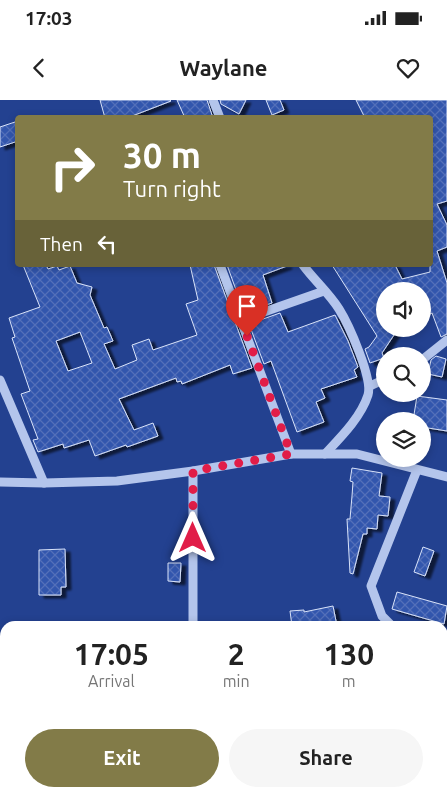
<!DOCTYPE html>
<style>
:root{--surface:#fff;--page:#f6f6f6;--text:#222;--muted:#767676;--accent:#827b48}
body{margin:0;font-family:Ubuntu,sans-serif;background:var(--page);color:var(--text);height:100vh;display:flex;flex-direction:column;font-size:19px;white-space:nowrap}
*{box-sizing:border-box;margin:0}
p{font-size:16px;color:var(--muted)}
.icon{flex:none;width:28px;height:28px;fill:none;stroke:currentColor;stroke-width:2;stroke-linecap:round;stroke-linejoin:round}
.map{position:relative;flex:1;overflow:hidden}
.details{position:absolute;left:0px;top:521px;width:448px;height:176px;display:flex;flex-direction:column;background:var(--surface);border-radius:15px 15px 0 0;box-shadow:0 2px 8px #0003}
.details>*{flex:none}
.hud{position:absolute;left:15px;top:15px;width:418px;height:152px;border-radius:5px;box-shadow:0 2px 8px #0003;background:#827b48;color:#fff;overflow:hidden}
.fabs{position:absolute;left:376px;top:182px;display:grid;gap:10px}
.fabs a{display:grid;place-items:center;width:55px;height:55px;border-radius:50%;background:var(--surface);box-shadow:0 2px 8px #0003;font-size:25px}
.pin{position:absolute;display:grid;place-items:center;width:42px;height:42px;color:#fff;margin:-51px -21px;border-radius:50% 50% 50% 0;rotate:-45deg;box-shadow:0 0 5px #0007}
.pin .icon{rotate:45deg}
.me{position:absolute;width:55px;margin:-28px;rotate:0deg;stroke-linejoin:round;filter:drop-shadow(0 0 4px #0008)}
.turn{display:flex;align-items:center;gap:18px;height:105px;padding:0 25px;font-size:22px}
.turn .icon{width:65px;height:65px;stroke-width:2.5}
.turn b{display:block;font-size:35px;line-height:42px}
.then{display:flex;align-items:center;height:48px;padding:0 25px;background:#0003;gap:10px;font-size:19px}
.eta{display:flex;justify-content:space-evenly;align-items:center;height:85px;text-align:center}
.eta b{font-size:30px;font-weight:600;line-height:35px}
.button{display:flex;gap:10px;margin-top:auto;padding:10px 25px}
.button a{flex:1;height:58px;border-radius:30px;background:var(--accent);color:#fff;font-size:20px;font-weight:600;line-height:58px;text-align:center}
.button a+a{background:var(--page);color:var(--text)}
.status{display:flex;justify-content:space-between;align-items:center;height:35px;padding:0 25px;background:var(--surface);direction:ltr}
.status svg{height:14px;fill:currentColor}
header{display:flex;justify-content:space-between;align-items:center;height:65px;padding:0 25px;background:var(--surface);font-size:22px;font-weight:600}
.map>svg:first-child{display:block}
</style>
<div class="status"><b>17:03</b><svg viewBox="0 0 49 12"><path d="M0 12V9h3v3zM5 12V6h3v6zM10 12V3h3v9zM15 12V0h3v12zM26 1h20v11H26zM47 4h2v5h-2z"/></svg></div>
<header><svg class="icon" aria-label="back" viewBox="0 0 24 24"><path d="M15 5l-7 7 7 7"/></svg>Waylane<svg class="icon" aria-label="heart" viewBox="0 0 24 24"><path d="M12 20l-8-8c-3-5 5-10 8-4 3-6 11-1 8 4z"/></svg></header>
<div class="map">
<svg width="447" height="697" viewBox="0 0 447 697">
<defs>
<pattern id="building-cross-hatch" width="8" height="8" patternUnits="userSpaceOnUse" patternTransform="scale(1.25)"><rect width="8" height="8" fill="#3356ad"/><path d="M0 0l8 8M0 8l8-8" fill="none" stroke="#526fb9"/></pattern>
<filter id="shadow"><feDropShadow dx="5" dy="3" stdDeviation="1" flood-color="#0009"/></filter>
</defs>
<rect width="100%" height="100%" fill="#234190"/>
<!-- building -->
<g fill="url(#building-cross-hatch)" stroke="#d9e3f9" fill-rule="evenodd" filter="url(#shadow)">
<path d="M100,0H170L171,1L127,18H105Z"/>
<path d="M177,0H207L213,18H185Z"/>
<path d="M220,0H246L239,14L221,4Z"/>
<path d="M266,0H280L284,10L272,15Z"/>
<path d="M356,0H447V101L437,104L447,125V147L437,151L447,183V234L441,237L432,213L430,214L422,201V191H385V229H391L396,232L382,253L384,258L370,263L365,249L369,247L377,236L332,165H395L402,179L430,172V18H365Z"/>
<path d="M18,21V41L0,47V27Z"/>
<path d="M23,165H46L48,169L57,166L59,170L70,166L77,183L92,187L90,195L104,228L107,227L113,241L104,244L115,269L137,260L132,245L149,239L153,250L197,235L186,204L198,200L190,165H214L252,268L233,274L230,265L182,284L181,281L177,282L176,278L119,299L134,330L153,323L158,336L127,347L126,345L95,356L89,340L64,348L63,344L38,352L33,340L38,339L21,294L30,291L12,238L15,237L9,218L40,207ZM80,232L92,263L68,271L56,241Z"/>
<path d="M227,165H287V166L263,175L272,203L244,212Z"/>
<path d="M280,213L288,232L335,215L348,241L358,267L354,270L357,277L321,289L325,298L316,302L324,322L297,332L271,261L264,264L249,224Z"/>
<path d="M436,256L446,259L442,277L428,274L431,260Z"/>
<path d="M417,296L447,300V331L422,327V321H413Z"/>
<path d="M352,368L382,373L379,396L390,397L388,416L378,415L377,429L367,428V434H363L353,474L350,473L347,419H350L352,396L353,382L350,381Z"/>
<path d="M423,447L434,451L425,476L414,472Z"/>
<path d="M65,449L66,487H61V495H39V450Z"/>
<path d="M168,463H181L180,482L168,481Z"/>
<path d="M397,492L447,506L444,524L392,509Z"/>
<path d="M333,506L337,526H292L290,511L304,510V512Z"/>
</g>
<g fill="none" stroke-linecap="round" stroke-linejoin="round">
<!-- minor -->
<g stroke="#b4c5ec" stroke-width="9">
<path d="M213,0L220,18"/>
<path d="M220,165L291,354"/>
<path d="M303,165C314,180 329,193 339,209C349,225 373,279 368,295C361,317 341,337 325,354"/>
<path d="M241,220L324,191"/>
<path d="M422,260L447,240"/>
<path d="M0,280L44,383"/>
<path d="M370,286L385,279"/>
<path d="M0,382L44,383L117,381L193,371L291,354H357L447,377"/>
<path d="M193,526V371"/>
<path d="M392,526L382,516L371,486L417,370"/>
<path d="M442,578V580"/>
<path d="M442,631L447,633"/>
<path d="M0,642L5,635"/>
<path d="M178,697V692"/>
<path d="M419,697L420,692"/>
</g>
</g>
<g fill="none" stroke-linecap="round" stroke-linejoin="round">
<!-- route -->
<path stroke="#e11d48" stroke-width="9" stroke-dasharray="0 16.2" d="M193,438V371L291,354L247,236"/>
</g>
</svg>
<div class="fabs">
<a><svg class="icon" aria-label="sound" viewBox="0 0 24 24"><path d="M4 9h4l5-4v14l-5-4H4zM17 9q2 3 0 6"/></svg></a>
<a><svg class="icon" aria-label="search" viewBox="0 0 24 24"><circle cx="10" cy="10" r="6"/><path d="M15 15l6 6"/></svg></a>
<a><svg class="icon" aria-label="layers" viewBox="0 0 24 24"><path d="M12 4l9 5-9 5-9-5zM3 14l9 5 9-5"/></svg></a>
</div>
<div class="pin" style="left:247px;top:236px;background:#d93025"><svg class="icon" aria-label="arrive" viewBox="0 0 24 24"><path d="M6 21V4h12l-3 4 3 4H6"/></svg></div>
<svg class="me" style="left:193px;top:438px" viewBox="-20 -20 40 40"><path d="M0-17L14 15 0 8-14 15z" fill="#e11d48" stroke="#fff" stroke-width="4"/></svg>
<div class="hud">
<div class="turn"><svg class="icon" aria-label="right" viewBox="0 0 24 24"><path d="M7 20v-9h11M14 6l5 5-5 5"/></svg><div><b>30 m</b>Turn right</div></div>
<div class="then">Then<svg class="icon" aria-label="left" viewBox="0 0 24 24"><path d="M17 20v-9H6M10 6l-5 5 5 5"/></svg></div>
</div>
<section class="details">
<div class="eta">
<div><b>17:05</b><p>Arrival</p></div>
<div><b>2</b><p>min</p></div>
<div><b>130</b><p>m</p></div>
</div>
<div class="button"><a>Exit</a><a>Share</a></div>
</section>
</div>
